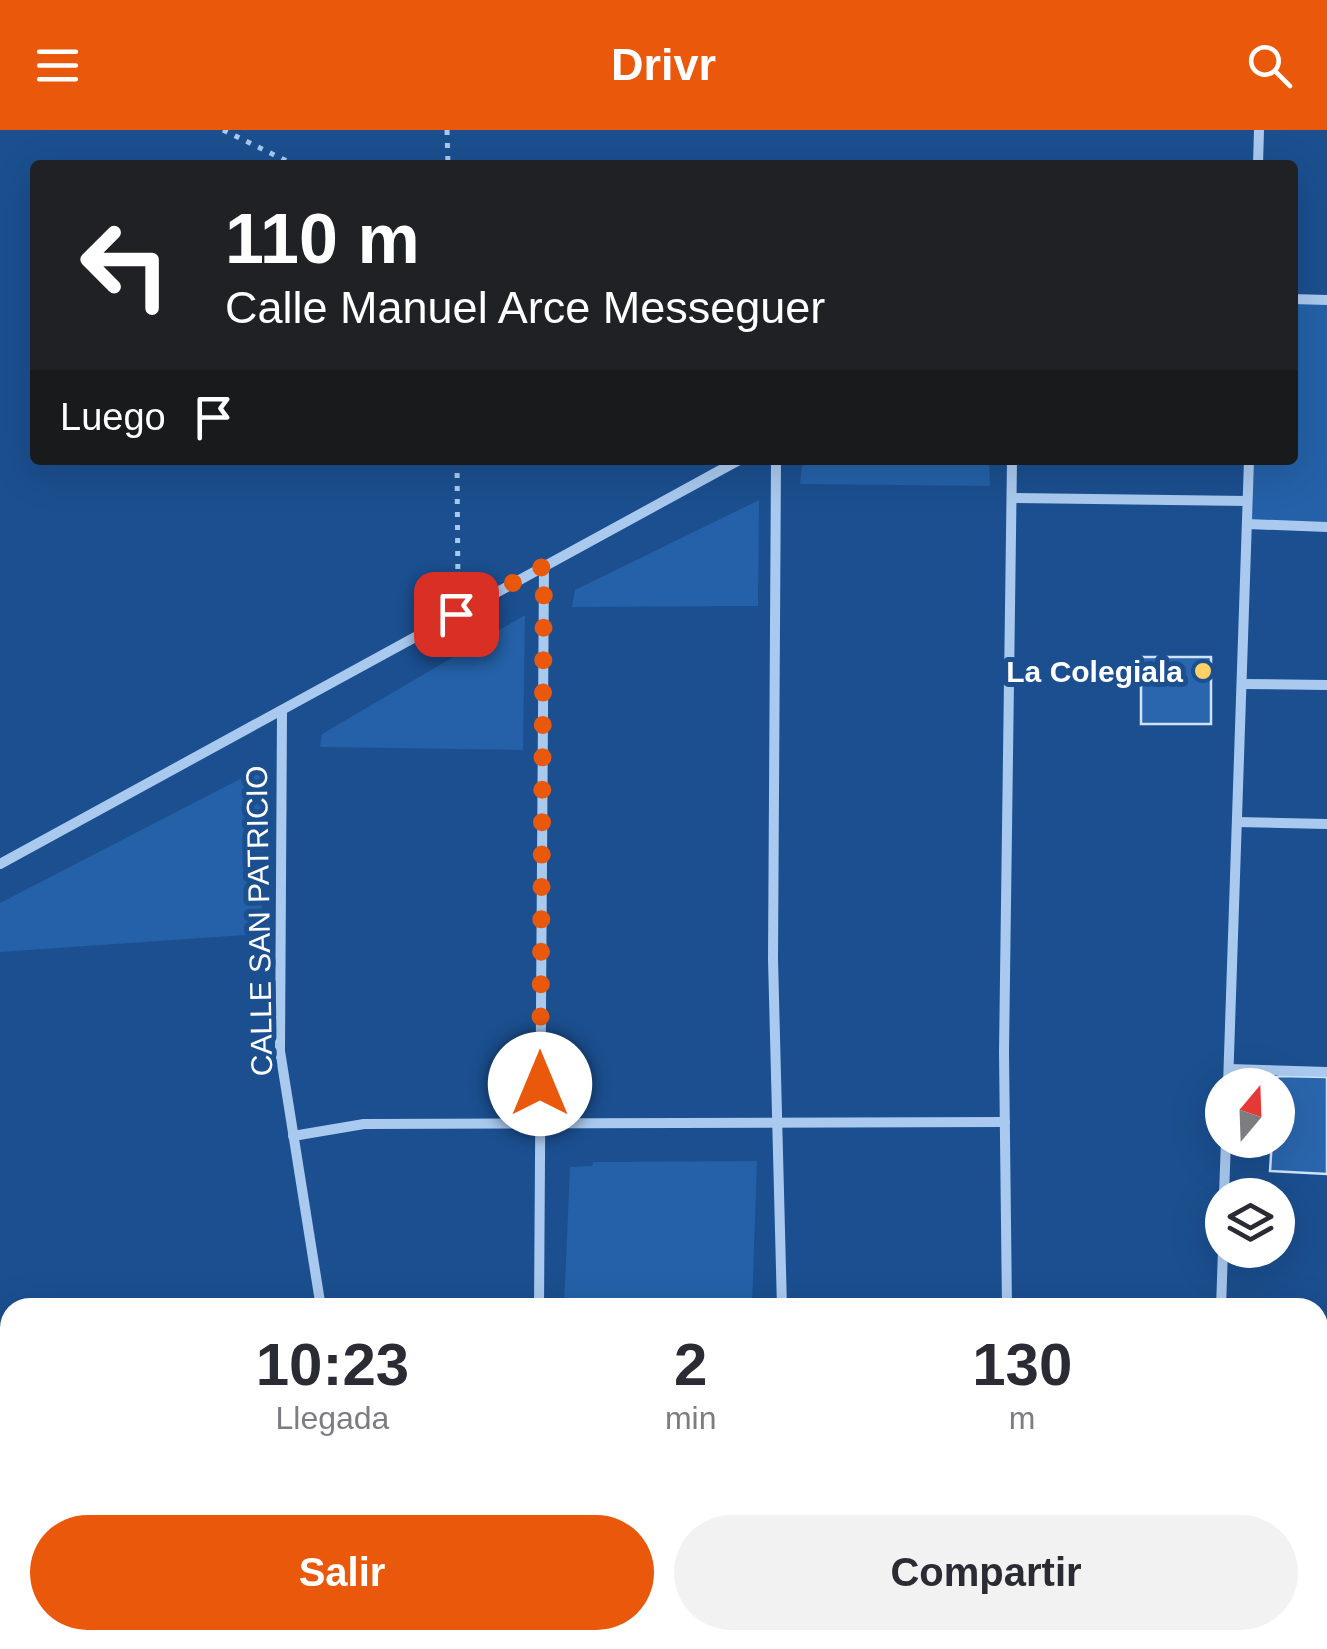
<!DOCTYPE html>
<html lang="es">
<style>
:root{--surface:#fff;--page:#f2f2f3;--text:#2b2b33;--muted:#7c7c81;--accent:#ea580c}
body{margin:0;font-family:Helvetica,sans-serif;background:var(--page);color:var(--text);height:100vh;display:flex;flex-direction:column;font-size:38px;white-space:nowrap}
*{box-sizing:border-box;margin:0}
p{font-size:32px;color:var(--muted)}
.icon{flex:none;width:55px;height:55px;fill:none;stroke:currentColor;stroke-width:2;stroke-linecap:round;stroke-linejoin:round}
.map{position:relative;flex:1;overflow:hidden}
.details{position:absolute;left:0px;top:1168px;width:1328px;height:352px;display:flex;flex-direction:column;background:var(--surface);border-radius:30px 30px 0 0;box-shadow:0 10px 40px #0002}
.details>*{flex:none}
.guide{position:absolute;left:30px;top:30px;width:1268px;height:305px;border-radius:10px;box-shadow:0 10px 40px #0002;background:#202124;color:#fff;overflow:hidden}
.needle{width:65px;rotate:19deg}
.tools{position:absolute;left:1205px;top:938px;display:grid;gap:20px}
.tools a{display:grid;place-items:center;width:90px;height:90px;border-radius:50%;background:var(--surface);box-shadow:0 10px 40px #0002;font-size:50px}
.pin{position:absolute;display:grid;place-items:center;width:85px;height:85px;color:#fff;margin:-42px;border-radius:20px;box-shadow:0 5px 15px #0006}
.me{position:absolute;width:110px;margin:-55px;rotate:0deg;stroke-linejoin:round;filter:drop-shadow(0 0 8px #0008)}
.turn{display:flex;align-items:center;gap:35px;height:210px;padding:0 30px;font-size:45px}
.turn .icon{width:130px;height:130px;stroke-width:2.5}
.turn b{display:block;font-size:70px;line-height:85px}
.then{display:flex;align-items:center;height:95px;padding:0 30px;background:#0003;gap:20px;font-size:38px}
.eta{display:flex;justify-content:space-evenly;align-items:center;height:170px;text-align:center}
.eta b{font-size:60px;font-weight:700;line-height:70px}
.cta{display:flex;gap:20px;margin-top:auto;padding:20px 30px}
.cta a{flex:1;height:115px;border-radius:60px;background:var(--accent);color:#fff;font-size:40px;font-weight:700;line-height:115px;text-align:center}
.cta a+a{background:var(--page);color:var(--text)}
header{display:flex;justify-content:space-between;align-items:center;height:130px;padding:0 30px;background:var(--accent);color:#fff;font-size:45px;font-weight:700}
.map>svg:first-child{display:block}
</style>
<header><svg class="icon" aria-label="menu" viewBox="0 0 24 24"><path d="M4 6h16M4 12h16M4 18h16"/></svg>Drivr<svg class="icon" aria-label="search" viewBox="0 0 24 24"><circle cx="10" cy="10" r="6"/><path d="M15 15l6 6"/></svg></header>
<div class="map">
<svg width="1327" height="1519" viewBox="0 0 1327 1519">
<rect width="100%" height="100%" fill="#1b4f8f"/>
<!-- green -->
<g fill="#2461a8">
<path d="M1293,169L1327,170V397L1247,394L1249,330H1292Z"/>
<path d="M814,330H989L990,356L800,354L802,336Z"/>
<path d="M759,370L758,476L572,477L575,460Z"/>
<path d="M525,485L523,620L320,617L322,604Z"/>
<path d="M267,635L261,804L0,822V773Z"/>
<path d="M757,1031L752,1177H564L570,1037L592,1036L593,1032Z"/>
</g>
<!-- building -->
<g fill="#2a66ad" stroke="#cfe3fa" stroke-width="2.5">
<rect x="1141" y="527" width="70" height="67"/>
<path d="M1280,946L1327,947V1044L1270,1041L1272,1010H1278L1274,948Z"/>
</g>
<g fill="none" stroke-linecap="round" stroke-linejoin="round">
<!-- path -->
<g stroke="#a9c9ee" stroke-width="5" stroke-dasharray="5 8" stroke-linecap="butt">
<path d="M223,0L295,35"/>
<path d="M447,0L448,35"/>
<path d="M457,330L458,462"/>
</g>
<!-- minor -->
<g stroke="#a9c9ee" stroke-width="10">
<path d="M1258,35L1259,0"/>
<path d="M1292,169L1327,170"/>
<path d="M776,330L773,829L782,1178"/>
<path d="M1012,368L1247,371"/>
<path d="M1247,394L1327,397"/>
<path d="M1242,554L1327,555"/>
<path d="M282,582L280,921L321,1178"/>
<path d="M1237,692L1327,694"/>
<path d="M0,734L739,330"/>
<path d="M1229,939L1327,942"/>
<path d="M1228,955L1249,330"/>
<path d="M293,1006L364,994L1005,992"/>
<path d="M1224,1065L1226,1010"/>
<path d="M539,1178L544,436"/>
<path d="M1007,1178L1004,922L1012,330"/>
<path d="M1221,1178L1223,1120"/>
<path d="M1318,1280H1327"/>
<path d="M0,1327L10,1377"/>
<path d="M30,1510L31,1519"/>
<path d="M563,1510L565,1519"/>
<path d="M701,1519L947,1510"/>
<path d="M1209,1519L1210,1510"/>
</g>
</g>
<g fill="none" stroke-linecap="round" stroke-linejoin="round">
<!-- route -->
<path stroke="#ea580c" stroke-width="18" stroke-dasharray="0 32.4" d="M456,484L544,436L540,954"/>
</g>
<!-- markers -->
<circle fill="#ffd166" stroke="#1b4f8f" stroke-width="4" cx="1203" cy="541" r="10"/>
<g text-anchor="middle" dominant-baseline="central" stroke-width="10" stroke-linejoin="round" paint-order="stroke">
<!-- poi labels -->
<g font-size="30" font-weight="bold" fill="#fff" stroke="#1b4f8f" text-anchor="end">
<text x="1183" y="541">La Colegiala</text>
</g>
<!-- street labels -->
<g font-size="30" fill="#fff" stroke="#1b4f8f">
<text transform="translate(259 791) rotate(-91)">CALLE SAN PATRICIO</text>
</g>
</g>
</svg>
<div class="tools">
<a><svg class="needle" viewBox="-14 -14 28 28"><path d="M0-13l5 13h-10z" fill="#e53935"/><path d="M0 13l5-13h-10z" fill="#7c7c81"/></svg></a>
<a><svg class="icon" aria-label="layers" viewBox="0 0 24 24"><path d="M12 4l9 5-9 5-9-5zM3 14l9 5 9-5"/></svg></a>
</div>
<div class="pin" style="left:456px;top:484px;background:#d93025"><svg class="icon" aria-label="arrive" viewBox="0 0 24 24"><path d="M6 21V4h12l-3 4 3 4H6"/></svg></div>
<svg class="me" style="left:540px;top:954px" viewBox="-20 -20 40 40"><circle r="19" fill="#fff"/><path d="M0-13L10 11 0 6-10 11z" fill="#ea580c"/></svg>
<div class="guide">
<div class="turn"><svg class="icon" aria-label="left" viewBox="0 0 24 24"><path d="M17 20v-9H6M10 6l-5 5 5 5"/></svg><div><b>110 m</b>Calle Manuel Arce Messeguer</div></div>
<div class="then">Luego<svg class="icon" aria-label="arrive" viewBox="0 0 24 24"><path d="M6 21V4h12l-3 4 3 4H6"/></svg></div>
</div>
<section class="details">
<div class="eta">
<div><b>10:23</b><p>Llegada</p></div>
<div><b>2</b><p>min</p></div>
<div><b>130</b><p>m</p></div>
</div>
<div class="cta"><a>Salir</a><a>Compartir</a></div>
</section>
</div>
